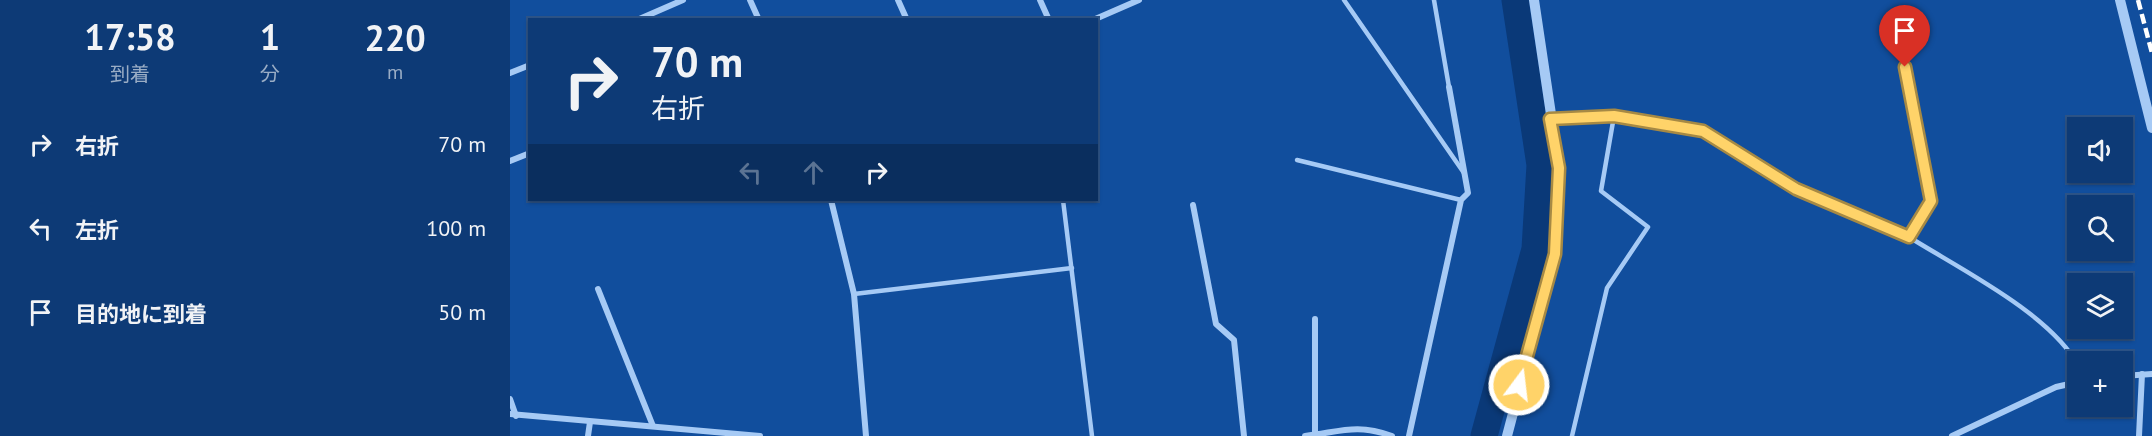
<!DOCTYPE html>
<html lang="ja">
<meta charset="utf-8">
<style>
:root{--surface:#0d3a76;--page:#1b457e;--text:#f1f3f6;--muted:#9aadc5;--line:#2d5488}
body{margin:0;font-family:"PT Sans","Noto Sans JP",sans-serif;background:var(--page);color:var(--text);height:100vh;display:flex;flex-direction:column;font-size:22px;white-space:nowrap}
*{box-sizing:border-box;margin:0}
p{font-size:20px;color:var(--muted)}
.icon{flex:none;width:33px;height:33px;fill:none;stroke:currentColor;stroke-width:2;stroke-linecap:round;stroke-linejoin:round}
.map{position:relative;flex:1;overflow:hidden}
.details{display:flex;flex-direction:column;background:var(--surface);width:510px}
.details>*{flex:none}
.hud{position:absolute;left:18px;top:18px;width:570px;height:183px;border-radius:0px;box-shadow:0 2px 4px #0004,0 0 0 2px var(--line);background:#0d3a76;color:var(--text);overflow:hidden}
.fabs{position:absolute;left:1557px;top:117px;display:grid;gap:12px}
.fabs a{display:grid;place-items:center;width:66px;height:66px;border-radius:0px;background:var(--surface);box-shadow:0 2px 4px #0004,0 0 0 2px var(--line);font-size:30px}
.pin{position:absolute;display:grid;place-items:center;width:51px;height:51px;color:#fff;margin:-62px -26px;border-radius:50% 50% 50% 0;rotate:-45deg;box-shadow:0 0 6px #0007}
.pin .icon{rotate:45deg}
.me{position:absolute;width:66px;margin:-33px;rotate:15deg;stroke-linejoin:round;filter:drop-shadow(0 0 4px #0008)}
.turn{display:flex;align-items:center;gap:21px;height:126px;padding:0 24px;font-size:27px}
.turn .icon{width:78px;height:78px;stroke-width:2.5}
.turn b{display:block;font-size:42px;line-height:51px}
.lanes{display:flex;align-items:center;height:57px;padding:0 24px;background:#0003;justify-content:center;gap:30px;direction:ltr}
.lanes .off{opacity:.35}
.eta{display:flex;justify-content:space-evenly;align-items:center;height:102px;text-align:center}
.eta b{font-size:36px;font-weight:700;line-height:42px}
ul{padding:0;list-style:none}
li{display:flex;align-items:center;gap:18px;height:84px;padding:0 24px}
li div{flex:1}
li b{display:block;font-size:22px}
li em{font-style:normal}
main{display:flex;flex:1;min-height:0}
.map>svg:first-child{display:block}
</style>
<main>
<section class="details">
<div class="eta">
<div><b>17:58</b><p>到着</p></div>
<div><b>1</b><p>分</p></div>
<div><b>220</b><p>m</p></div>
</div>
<ul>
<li><svg class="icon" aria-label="right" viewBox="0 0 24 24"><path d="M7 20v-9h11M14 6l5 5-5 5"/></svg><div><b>右折</b></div><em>70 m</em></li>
<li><svg class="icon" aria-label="left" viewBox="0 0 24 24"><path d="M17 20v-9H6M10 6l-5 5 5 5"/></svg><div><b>左折</b></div><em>100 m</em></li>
<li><svg class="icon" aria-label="arrive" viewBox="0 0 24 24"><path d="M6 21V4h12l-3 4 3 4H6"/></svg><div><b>目的地に到着</b></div><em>50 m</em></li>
</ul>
</section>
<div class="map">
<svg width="1642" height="436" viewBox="0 0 1642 436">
<rect width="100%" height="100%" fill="#114e9d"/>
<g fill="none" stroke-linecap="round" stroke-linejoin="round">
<!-- canal -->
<path stroke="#0a3978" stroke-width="27" d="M974,436L1025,249L1030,165L1005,0"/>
<!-- service -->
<g stroke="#a6caf5" stroke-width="4.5">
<path d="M834,0L954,173"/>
<path d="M924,0L939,87"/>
<path d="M1387,22L1421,201L1399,237C1450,269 1539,313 1568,365"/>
<path d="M1042,119L1104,116L1193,131L1286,189L1399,237"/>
<path d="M787,160L951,200"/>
<path d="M553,200L582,436"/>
<path d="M344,294L562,268"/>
<path d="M1062,436L1097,288L1138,227L1091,191L1104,116"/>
</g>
<!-- minor -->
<g stroke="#a6caf5" stroke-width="6">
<path d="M240,0L249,20"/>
<path d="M388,0L397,20"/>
<path d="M530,0L539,20"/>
<path d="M127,20L173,0"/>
<path d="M583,20L629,0"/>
<path d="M0,73L20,65"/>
<path d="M0,161L20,153"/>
<path d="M321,200L344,294L356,436"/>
<path d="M683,205L706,324L724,340L734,436"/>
<path d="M88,289L143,426"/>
<path d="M1612,376L1642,374"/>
<path d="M0,399L6,416"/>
<path d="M0,414L250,436"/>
<path d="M805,435V319"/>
<path d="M78,436L80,422"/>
<path d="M795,436C830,432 846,423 882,436"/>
<path d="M899,436L951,200L958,193L939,87"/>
<path d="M1442,436L1546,387L1568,382"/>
<path d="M1629,436L1632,374"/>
</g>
<!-- tertiary -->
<g stroke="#a6caf5" stroke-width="10">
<path d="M1610,0L1642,128"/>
<path d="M997,436L1045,254L1047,218L1049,168L1024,0"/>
</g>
<!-- rail -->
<path stroke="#fff" stroke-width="4.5" stroke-dasharray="10 4.5" stroke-linecap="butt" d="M1628,0L1642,53"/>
</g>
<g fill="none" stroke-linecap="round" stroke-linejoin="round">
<defs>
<path id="route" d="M1009,385L1045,254L1049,168L1040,119L1104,116L1193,131L1286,189L1399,237L1421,201L1395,67"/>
</defs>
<!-- route casing -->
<use href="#route" stroke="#a68944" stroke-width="15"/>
<!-- route -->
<use href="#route" stroke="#ffd369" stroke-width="10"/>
</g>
</svg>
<div class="fabs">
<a><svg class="icon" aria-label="sound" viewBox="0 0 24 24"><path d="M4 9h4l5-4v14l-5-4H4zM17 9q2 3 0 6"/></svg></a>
<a><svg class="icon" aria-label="search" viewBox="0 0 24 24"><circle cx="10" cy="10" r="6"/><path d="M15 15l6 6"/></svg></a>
<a><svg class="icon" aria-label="layers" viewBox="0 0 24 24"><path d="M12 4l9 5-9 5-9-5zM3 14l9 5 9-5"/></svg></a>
<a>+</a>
</div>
<div class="pin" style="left:1395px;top:67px;background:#d93025"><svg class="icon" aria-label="arrive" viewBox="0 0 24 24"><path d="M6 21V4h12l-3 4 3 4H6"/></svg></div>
<svg class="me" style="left:1009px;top:385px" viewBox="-20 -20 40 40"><circle r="17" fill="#ffd369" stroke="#fff" stroke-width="3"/><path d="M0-11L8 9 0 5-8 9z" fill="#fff"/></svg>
<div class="hud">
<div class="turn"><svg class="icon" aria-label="right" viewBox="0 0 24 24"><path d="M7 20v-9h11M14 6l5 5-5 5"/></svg><div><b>70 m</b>右折</div></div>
<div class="lanes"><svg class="icon off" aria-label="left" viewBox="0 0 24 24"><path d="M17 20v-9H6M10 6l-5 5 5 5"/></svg><svg class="icon off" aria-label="ahead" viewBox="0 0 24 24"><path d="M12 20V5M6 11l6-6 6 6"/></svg><svg class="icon" aria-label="right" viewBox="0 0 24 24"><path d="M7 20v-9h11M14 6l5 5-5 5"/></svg></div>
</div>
</div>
</main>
